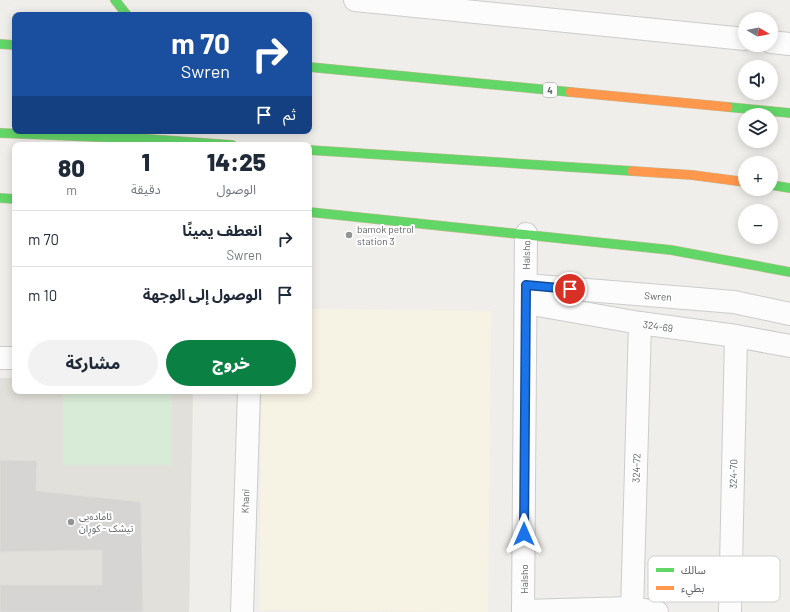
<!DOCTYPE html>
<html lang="ar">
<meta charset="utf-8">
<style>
:root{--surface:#fff;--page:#f2f2f3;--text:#1f2937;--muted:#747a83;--line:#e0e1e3;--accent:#0b8043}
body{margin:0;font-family:Barlow,"Noto Sans Arabic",sans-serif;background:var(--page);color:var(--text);direction:rtl;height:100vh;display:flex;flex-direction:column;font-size:15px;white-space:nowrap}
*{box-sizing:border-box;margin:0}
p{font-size:13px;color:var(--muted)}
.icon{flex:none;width:22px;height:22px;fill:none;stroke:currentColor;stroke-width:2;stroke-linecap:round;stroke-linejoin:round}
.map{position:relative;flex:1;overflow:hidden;direction:ltr}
.drawer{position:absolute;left:12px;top:142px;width:300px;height:252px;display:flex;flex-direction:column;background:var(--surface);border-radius:8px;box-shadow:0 2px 10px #0003;direction:rtl}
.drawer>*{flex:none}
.banner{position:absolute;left:12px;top:12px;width:300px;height:122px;border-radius:8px;box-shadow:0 2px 10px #0003;direction:rtl;background:#1a4fa0;color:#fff;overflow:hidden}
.needle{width:26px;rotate:100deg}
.buttons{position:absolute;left:738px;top:12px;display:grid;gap:8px}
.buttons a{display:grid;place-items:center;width:40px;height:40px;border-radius:50%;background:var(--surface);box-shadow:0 2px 10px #0003;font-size:20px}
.pin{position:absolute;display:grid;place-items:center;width:34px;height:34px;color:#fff;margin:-17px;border:2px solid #fff;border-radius:50%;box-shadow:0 1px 4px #0007}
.me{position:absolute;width:44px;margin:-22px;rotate:0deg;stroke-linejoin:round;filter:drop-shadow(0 0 3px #0008)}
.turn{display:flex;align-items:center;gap:14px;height:84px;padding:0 16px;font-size:18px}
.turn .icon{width:52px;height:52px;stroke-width:2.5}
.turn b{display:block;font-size:28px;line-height:34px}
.then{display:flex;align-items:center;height:38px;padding:0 16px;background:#0003;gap:8px;font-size:15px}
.eta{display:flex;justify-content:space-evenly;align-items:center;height:68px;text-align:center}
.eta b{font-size:24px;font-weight:800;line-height:28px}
.action{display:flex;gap:8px;margin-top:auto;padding:8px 16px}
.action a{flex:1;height:46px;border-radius:24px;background:var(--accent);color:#fff;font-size:16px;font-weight:800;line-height:46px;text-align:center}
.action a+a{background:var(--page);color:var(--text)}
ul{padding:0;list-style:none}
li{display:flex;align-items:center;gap:12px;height:56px;padding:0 16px;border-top:1px solid var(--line)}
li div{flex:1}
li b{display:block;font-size:15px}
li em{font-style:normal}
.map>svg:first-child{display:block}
</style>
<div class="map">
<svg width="790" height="612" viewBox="0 0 790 612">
<rect width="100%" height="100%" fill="#efeeea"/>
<!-- commercial -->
<path fill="#f7f3e4" d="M309,309L491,311L488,612L259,610L262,391H309Z"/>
<!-- education -->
<path fill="#e2e0da" d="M0,378H15V391H193L189,612H0Z"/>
<!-- green -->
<rect fill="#d8ebd6" x="63" y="391" width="109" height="74"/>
<!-- building -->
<path fill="#d6d5d3" stroke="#deddd9" d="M0,460L37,461L36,491L141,502L143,612H0V585H102V550L0,552Z"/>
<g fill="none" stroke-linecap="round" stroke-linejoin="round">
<defs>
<g id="street">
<path d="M355,0L745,39"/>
<path d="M771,42L790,44"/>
<path d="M526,285L734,302L790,314"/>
<path d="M526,303L640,323L736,336L790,346"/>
<path d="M0,358H15"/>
<path d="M523,611L632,608L657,612"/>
<path d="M242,612L249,391"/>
<path d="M523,612L526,234"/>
<path d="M632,612L640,323"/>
<path d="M730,612L736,336"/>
</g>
<g id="fast">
<path d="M115,0L127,15"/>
<path d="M0,44L15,45"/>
<path d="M309,67L570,92"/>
<path d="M728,107L790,113"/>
<path d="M0,133L148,139L232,145"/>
<path d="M309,150L632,171"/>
<path d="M771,185L790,188"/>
<path d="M0,198L15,199"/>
<path d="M309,212L671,250L790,272"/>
</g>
<g id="slow">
<path d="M570,92L728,107"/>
<path d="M632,171L692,175L745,182"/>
</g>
</defs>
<!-- street casing -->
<use href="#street" stroke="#cbcccc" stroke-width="24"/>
<!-- fast casing -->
<use href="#fast" stroke="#c8b996" stroke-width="10"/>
<!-- slow casing -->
<use href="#slow" stroke="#c8b996" stroke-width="10"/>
<!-- street -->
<use href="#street" stroke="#fdfcfc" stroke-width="22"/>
<!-- fast -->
<use href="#fast" stroke="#63d668" stroke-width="9"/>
<!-- slow -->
<use href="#slow" stroke="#ff974d" stroke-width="9"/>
</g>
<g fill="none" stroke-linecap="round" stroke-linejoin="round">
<defs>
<path id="route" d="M524,534L526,285L570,289"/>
</defs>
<!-- route casing -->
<use href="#route" stroke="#114b97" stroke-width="10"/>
<!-- route -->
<use href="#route" stroke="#1a73e8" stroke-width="7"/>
</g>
<!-- markers -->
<g fill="#919496" stroke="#fff" stroke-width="1.5">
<circle cx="349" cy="235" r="4"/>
<circle cx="71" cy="522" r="4"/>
</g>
<g text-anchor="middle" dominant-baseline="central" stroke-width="4" stroke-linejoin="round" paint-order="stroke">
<!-- shield labels -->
<rect fill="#fff" stroke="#8f9295" stroke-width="1" x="543" y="83" width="14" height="14" rx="3"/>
<g font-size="9" font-weight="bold" fill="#5f6368">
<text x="550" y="90">4</text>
</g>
<!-- poi labels -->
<g font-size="10" fill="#5f6368" stroke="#fff" text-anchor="start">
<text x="357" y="229">bamok petrol<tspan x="357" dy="12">station 3</tspan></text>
<text x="79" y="516">ئامادەیی<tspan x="79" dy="12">تیشک - کوڕان</tspan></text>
</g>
<!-- street labels -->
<g font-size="10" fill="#5f6368" stroke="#fff">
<text transform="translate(526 255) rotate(-89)">Halsho</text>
<text transform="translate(658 296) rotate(4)">Swren</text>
<text transform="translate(658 326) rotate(8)">324-69</text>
<text transform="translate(636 468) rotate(-88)">324-72</text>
<text transform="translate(733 474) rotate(-89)">324-70</text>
<text transform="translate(245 501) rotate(-88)">Khani</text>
<text transform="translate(524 579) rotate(-90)">Halsho</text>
</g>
</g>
<!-- legend -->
<rect x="648" y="556" width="132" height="46" rx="6" fill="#fff" stroke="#cfd0d2" stroke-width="1"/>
<rect x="656" y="568" width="18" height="4" fill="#63d668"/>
<rect x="656" y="586" width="18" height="4" fill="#ff974d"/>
<g font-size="11" fill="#5f6368">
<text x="681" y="574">سالك</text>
<text x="681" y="592">بطيء</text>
</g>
</svg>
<div class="buttons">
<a><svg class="needle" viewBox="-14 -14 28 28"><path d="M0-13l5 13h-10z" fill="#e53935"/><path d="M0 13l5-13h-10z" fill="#747a83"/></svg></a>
<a><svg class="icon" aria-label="sound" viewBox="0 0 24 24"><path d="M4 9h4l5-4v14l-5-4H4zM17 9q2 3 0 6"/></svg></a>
<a><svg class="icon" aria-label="layers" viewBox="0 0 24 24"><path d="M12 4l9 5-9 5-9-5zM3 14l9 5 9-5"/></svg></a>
<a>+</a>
<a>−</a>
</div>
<div class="pin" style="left:570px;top:289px;background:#d93025"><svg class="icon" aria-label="arrive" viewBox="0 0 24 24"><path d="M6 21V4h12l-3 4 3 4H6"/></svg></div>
<svg class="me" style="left:524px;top:534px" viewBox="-20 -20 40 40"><path d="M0-17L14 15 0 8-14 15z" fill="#1a73e8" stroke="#fff" stroke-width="4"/></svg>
<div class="banner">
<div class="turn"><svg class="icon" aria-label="right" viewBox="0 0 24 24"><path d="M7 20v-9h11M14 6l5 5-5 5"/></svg><div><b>70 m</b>Swren</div></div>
<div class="then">ثم<svg class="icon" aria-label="arrive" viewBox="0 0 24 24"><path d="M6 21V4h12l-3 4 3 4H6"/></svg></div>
</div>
<section class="drawer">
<div class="eta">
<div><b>14:25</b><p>الوصول</p></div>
<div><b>1</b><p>دقيقة</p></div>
<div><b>80</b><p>m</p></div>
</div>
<ul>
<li><svg class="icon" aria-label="right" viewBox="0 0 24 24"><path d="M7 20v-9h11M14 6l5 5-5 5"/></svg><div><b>انعطف يمينًا</b><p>Swren</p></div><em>70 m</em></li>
<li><svg class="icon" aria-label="arrive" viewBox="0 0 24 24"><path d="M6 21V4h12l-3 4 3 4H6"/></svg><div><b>الوصول إلى الوجهة</b></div><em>10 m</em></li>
</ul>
<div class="action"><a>خروج</a><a>مشاركة</a></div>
</section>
</div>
